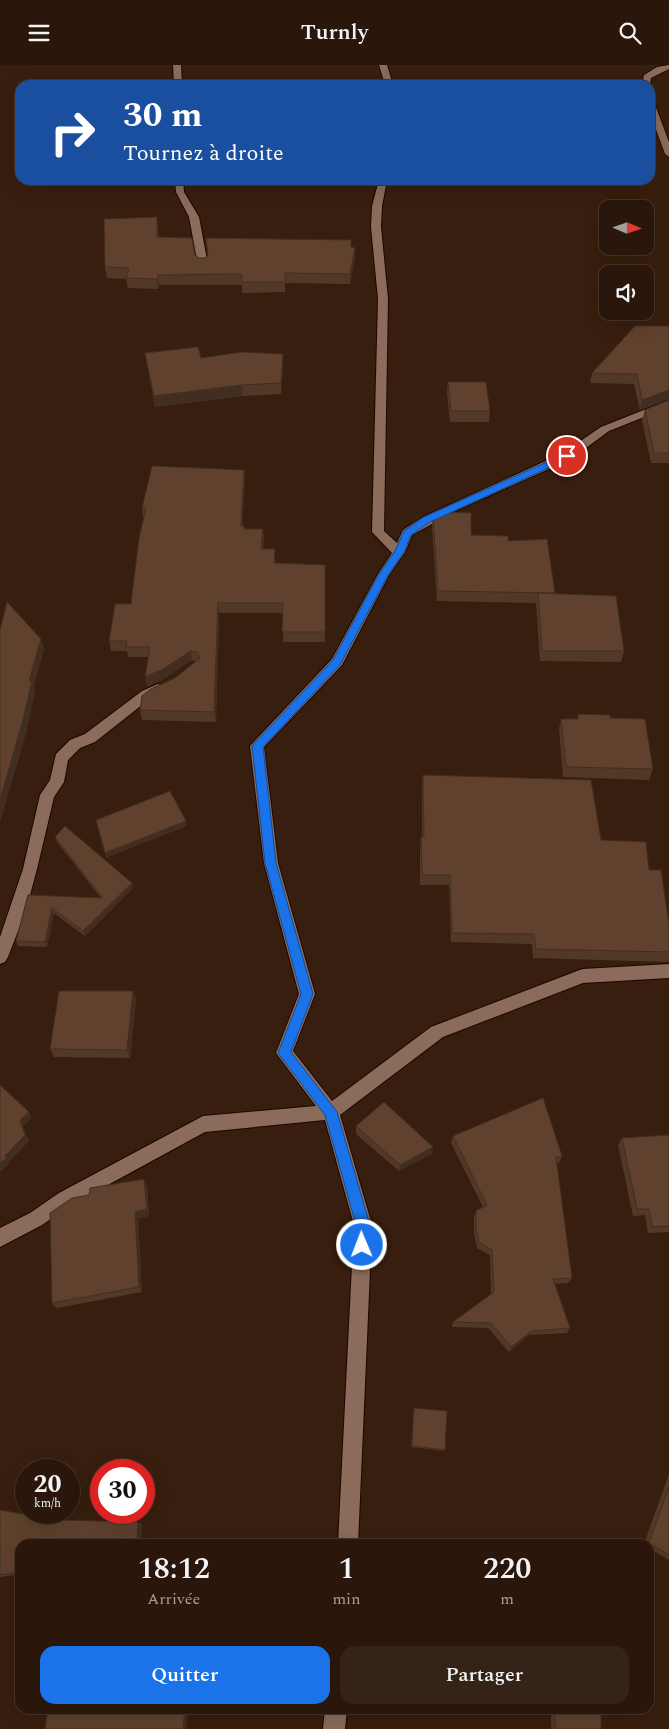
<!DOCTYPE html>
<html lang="fr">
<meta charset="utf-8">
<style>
:root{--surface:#2a160a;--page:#362318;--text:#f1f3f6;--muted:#a59f9c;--line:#46352b;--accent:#1a73e8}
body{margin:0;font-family:Spectral,serif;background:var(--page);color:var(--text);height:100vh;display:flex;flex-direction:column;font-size:19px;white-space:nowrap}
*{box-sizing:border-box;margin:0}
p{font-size:16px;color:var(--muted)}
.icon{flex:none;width:28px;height:28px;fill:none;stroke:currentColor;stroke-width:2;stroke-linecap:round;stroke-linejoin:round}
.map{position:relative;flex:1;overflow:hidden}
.drawer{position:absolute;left:15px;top:1474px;width:639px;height:175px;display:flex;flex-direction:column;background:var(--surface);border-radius:15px;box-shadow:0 5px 20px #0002,0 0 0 1px var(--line)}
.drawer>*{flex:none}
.guide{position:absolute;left:15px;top:15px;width:640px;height:105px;border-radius:15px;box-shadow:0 5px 20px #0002,0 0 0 1px var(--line);background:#1a4fa0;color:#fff;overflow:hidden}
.needle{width:32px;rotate:92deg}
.tools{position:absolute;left:599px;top:135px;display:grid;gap:10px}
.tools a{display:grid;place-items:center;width:55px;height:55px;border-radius:10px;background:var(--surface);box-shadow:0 5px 20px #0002,0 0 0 1px var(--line);font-size:25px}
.speed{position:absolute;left:15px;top:1394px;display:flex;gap:10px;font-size:25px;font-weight:700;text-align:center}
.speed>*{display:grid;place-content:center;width:65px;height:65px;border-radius:50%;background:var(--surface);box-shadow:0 5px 20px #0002,0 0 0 1px var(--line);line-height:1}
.speed small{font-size:12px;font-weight:400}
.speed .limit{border:8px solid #d22;background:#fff;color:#111}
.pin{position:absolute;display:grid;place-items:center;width:42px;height:42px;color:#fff;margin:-21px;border:2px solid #fff;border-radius:50%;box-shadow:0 1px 5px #0007}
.me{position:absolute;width:55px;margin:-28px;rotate:359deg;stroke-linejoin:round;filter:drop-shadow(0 0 4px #0008)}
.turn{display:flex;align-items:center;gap:18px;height:105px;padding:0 25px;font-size:22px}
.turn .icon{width:65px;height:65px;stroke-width:2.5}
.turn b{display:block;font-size:35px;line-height:42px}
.eta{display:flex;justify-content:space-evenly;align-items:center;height:85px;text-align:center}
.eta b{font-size:30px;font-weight:600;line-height:35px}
.button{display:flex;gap:10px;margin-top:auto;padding:10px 25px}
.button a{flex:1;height:58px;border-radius:15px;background:var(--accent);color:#fff;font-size:20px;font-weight:600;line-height:58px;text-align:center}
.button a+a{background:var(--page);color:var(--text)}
header{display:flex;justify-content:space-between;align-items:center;height:65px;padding:0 25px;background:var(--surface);font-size:22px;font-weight:600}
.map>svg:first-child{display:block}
</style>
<header><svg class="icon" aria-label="menu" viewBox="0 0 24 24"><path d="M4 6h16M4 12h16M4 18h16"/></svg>Turnly<svg class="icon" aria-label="search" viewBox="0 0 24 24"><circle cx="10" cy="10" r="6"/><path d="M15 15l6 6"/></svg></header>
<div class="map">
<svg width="669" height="1664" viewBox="0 0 669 1664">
<rect width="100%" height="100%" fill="#381e0e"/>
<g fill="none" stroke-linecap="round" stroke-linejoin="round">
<defs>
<g id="minor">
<path d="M173,0H181L182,20H174Z"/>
<path d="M379,0H387L393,20H385Z"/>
<path d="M669,0V4L651,13L650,20H642L644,10L657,2Z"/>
<path d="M650,35L654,37L669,77V92L665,89L650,48Z"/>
<path d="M175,115H183L184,127L199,152L208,200L206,202H200L198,200L189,152L176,127Z"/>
<path d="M379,115H387L382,141L381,162L388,234L384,466L397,478L403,465L423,452L563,388L601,362L669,335V342L609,366L571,394L455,446L412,470L405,487L389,510L342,600L264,682L278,798L315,929L293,986L332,1036L431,962L577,906L583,904L669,899V913L583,918L443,972L340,1050L372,1160L358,1479H338L354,1160L325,1055L205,1067L71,1140L42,1160L0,1182V1163L30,1148L59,1128L203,1051L316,1041L276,988L299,929L264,798L250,681L332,594L378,509L392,488L372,467L378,234L371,162L372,141Z"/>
<path d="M158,619L163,621L165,624L163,627L152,632L95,677L80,683L68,695L64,717L54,732L37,804L26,845L8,892L5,897L0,899V872L23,804L40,730L50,715L56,689L70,675L85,669L142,626Z"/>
<path d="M325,1644H347L345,1664H323Z"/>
</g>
</defs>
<!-- minor casing -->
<use href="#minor" stroke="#1e0600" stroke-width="2"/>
<!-- minor -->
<use href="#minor" fill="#8b6b5a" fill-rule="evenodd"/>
</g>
<!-- wall -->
<g fill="#523827">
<path d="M158,162L159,172L195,190L199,193H205L208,191L206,173L351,182L355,183V193L350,219L285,218V227L242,228V220H159L158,224L128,223L126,214L107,213L105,202Z"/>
<path d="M669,261V334L640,345L634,319L590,318L592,308Z"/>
<path d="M145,288L283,300L281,329L243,331L155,342Z"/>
<path d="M448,317L490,346L489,357H450L447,328Z"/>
<path d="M669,335V398H651L642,355L645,345Z"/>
<path d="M244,405L245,415L242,461H244L245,464H263L264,475L263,484H275V498L325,500V577H283V548H219L216,657L142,655L140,645L175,613L196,597L192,595L165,613L147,622L149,592H128L127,586H111L109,576L131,539L144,453H143L142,443Z"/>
<path d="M433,451L471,470L508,476L555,528V529L624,586L621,597L540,596L536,538L437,536L432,461Z"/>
<path d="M578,649L610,653L653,704L649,715L563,712L559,664L561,654H577Z"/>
<path d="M423,710L601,775L649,805L669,859V897L533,893L532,879L451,877L449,820H420V783L421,772H422V721Z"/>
<path d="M55,772L132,818L133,823L85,871L54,848L47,882L18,881L16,876L28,830L101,833L57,777Z"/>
<path d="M133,926L136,935L130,993L54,992L50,984Z"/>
<path d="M356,1061L432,1089L399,1106L356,1069Z"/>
<path d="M669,1070V1167L648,1168L645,1150L633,1151L618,1080L622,1073Z"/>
<path d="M453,1071L562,1091L559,1098H557L572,1213L568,1218L555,1219L570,1263L567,1268L529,1270L509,1287L488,1263L452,1262L453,1257L491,1229L490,1190L477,1183L474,1168V1152L476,1146L483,1142L451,1078Z"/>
<path d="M147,1120L149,1151L138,1153L142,1227L57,1243L52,1238Z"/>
<path d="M414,1343L445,1385L444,1386L411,1382Z"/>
<path d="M669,1409V1495L649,1483V1479H644Z"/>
<path d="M0,1445L58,1455L138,1457L142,1459L141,1477L20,1479V1509L0,1512Z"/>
<rect x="551" y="1644" width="50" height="20"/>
</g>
<!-- shaded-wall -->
<g fill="#422e20">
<path d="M157,152L158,162L159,183L157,172Z"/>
<path d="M355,183V193L350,219V209Z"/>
<path d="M158,210L159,220L158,224L157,214Z"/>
<path d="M283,289V300L281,329V318Z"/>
<path d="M242,320L243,331L155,342L154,331Z"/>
<path d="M669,325V334L640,345L642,335Z"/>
<path d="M244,405L245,415L242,471L241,461Z"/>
<path d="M263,464L264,475L262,494L261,484Z"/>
<path d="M218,538L219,548L216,657L214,647Z"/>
<path d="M41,574L44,584L34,621L35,626L27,665L0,758V735L29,616Z"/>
<path d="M191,586L192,595L165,613L147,622L145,612Z"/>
<path d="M186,756L187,761L106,793L105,788Z"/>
<path d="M132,818L133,823L85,871L83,866Z"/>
<path d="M52,843L54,848L47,882L45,877Z"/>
<path d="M133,926L136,935L130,993L127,985Z"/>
<path d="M29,1047L32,1053L23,1061L29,1076L9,1097L10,1098L0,1107V1098L5,1091L20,1055Z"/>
<path d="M433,1082L432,1089L399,1106L400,1100Z"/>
<path d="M144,1114L147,1120L149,1151L138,1153L142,1227L139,1222L135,1147Z"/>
<path d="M532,1266L529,1270L509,1287L511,1282Z"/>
<path d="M138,1457L142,1459L141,1478L137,1476Z"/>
<path d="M185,1644H188L186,1664H183Z"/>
</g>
<!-- building -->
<g fill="#5f412d" stroke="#422e20">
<path d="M157,152V172L192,173L195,190L199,193H205L208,191L206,173L351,175V182L355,183L350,209L285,208V217H242V209L158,210L157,214L126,213L129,203L105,202L104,154Z"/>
<path d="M635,261H669V325L642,335L637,309L592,308Z"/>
<path d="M198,282L201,293L242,287L283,289L281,318L242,320L154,331L145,288Z"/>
<path d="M448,317H486L490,346H451Z"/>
<path d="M669,335V388H654L645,345Z"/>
<path d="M152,401L244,405L241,461H244V464H263L261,484H275L274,498L325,500V567H282L283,538H218L214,647L140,645L142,631L151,624L175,613L200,593L197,587L191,586L163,604L145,612L150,582H126L127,576H109L115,539H131L139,473L146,443H142Z"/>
<path d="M439,447L471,448V470L508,471V476L547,474L555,528L438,526L433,451Z"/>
<path d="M538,528L616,531L624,586H542Z"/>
<path d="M7,537L41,574L29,616H32L23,655L0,735V565Z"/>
<path d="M578,649L610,650V653L645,654L653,704L566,702L561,654H578Z"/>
<path d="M423,710L591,715L601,775L646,777L649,805H661L669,859V887L536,884L534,869L452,868L450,810H422L421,772H424Z"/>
<path d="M170,726L186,756L105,788L96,755Z"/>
<path d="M65,761L132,818L83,866L52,843L45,877L16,876L28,830L103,833L55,772Z"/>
<path d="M59,926H133L127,985L50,984Z"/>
<path d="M0,1020L29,1047L20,1055L25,1070L5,1091L7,1093L0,1098Z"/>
<path d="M543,1033L562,1091L556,1092L572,1213L553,1214L570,1263L532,1266L511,1282L491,1258L453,1257L494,1227L492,1185L479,1177L476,1163V1146L487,1140L453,1071Z"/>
<path d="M384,1037L433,1082L400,1100L356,1061Z"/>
<path d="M669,1070V1161L653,1162L649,1144H637L622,1073Z"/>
<path d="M144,1114L147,1144L135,1147L139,1222L52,1238L50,1148L72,1133L89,1130L90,1123Z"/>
<path d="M414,1343L447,1346L445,1385L412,1381Z"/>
<path d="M669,1422V1490L649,1478Z"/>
<path d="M0,1445L58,1455L138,1457L137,1476L160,1477V1479H20V1507L0,1510Z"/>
<path d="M48,1644H185L183,1664H45Z"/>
<rect x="555" y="1644" width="46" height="20"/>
</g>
<!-- route -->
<path fill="#1a73e8" stroke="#114b97" d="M567,388L570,389V393L430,457L411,470L404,487L388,510L340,600L263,682L276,798L313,929L291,987L337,1047L370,1160L367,1185L362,1187L357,1185L355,1180L356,1160L325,1050L278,988L301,929L265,798L252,681L333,595L379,509L395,486L404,466L424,452Z"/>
</svg>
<div class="tools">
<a><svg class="needle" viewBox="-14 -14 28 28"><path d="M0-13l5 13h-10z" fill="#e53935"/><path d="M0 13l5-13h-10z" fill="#a59f9c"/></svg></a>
<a><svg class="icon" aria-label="sound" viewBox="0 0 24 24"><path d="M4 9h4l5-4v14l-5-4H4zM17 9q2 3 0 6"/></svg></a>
</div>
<div class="speed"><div>20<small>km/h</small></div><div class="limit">30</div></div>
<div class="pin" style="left:567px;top:391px;background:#d93025"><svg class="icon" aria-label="arrive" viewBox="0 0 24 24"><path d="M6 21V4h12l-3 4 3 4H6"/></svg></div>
<svg class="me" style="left:362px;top:1180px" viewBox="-20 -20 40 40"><circle r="17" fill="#1a73e8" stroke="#fff" stroke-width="3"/><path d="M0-11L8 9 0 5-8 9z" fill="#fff"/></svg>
<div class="guide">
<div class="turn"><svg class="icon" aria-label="right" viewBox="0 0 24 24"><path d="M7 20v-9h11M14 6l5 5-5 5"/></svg><div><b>30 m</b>Tournez à droite</div></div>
</div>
<section class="drawer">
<div class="eta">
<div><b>18:12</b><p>Arrivée</p></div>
<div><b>1</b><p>min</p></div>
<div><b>220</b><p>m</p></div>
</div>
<div class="button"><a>Quitter</a><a>Partager</a></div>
</section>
</div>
